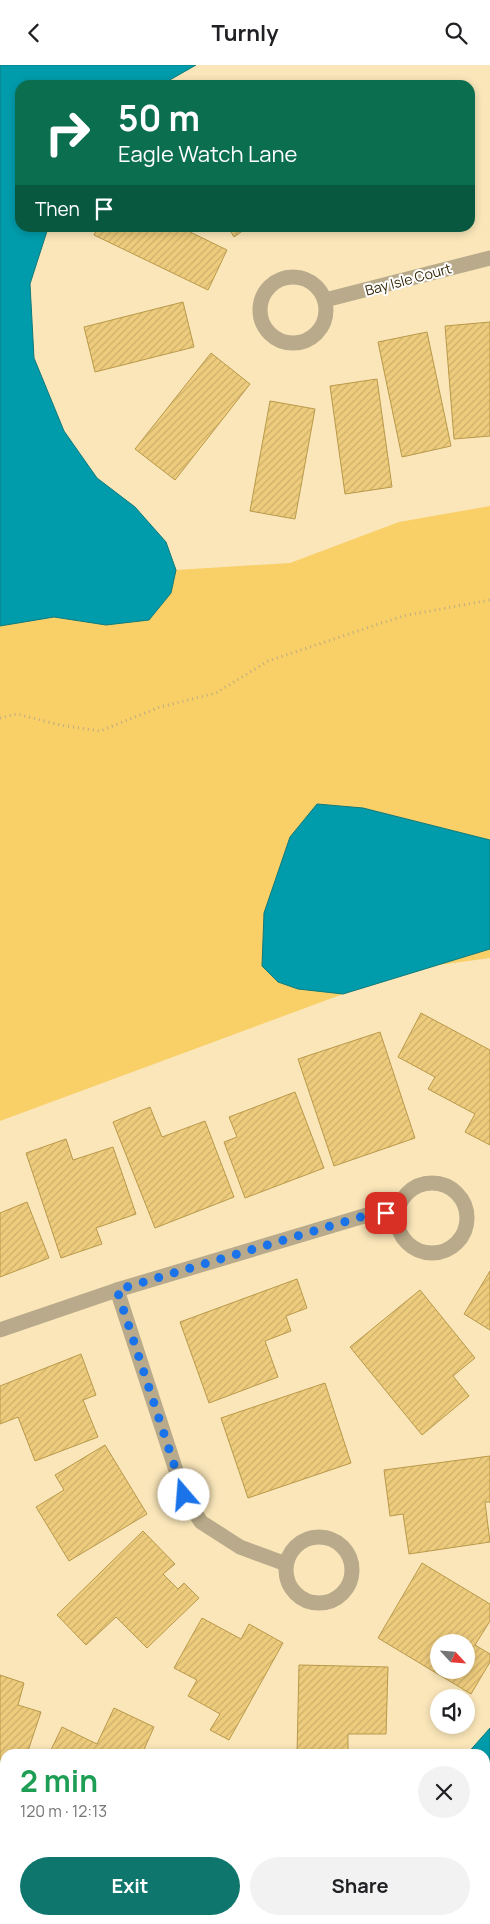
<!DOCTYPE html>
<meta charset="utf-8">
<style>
:root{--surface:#fff;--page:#f2f2f2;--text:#202124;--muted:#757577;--accent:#0f766e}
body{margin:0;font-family:Manrope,sans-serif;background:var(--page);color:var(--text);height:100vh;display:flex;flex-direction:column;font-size:19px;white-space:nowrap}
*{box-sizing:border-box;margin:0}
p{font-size:16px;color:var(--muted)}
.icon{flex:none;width:28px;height:28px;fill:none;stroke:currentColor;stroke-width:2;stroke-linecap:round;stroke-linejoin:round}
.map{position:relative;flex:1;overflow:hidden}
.side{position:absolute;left:0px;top:1684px;width:490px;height:176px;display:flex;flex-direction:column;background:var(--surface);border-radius:15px 15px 0 0;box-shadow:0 2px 8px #0003}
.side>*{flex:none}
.hud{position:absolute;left:15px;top:15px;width:460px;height:152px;border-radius:15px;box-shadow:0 2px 8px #0003;background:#0b6e4f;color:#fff;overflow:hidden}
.needle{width:32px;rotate:116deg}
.fabs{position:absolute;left:430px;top:1569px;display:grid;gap:10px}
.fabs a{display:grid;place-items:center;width:45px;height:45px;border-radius:50%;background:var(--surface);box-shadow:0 2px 8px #0003;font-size:25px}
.pin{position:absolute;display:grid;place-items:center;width:42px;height:42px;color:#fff;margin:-21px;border-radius:10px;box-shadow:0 2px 8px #0006}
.me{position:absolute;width:55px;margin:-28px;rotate:342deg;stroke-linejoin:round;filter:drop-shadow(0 0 4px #0008)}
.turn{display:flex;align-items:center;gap:18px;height:105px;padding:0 20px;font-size:22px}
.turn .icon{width:65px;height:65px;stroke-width:2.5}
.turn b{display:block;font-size:35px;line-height:42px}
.then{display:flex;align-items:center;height:48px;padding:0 20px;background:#0003;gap:10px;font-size:19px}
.round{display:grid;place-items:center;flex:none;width:52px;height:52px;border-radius:26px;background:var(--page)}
.overview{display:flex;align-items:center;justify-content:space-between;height:85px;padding:0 20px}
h1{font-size:30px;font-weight:700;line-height:38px;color:#1e9e55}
.cta{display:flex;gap:10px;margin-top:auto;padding:10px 20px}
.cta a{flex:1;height:58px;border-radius:30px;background:var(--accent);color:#fff;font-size:20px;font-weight:700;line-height:58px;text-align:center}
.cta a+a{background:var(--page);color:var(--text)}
header{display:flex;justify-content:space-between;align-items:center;height:65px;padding:0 20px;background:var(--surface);font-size:22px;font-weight:700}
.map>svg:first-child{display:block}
</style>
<header><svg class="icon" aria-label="back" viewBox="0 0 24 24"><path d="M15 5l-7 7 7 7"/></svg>Turnly<svg class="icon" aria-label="search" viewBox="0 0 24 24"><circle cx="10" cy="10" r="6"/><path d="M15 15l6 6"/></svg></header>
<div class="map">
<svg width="490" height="1859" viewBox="0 0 490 1859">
<defs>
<pattern id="building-hatch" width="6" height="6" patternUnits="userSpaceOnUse" patternTransform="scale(1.25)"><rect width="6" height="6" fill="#eecc7d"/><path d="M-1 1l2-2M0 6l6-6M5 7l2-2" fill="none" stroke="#cdaf6b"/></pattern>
</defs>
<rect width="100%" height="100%" fill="#fae6b9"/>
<!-- grass -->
<path fill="#f9cf68" d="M490,441V893L431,901L343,929L0,1056V561L54,552L106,560L171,528L176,505L290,498L399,457Z"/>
<!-- water -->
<g fill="#009cac" stroke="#107a7a">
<path d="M0,0H196L161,20H20V162L48,163L30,219L34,293L64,366L97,413L135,442L166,477L176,505L171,528L149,555L106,560L54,552L0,561Z"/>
<path d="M317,739L363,743L490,775V884L343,929L298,924L278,917L262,901L264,848L290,772Z"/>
<path d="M490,1663V1840L485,1835V1689H467Z"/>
</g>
<!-- building -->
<g fill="url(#building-hatch)" stroke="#b9994a" fill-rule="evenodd">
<path d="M98,162H180L227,185L208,225L94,170Z"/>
<path d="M228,162H248L234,172Z"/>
<path d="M183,237L194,282L95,307L84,262Z"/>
<path d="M490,257V371L454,374L445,261Z"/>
<path d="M427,267L451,381L402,392L378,277Z"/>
<path d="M211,288L250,319L175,415L135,384Z"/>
<path d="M377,314L392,422L345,429L330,321Z"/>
<path d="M270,336L315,344L295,454L250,446Z"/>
<path d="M421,948L490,985V1080L465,1067L475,1049L428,1024L435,1012L398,992Z"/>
<path d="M380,967L415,1073L334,1101L298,994Z"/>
<path d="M295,1027L324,1103L245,1133L224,1077L237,1072L229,1052Z"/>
<path d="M150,1042L162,1072L205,1056L234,1132L155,1163L113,1057Z"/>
<path d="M66,1074L73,1095L113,1082L136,1149L96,1163L102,1179L61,1193L26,1088Z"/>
<path d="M27,1137L49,1193L0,1212V1148Z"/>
<path d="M490,1206V1265L464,1249Z"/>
<path d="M297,1214L307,1243L286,1251L291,1266L265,1276L278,1312L209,1338L180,1257Z"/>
<path d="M420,1225L475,1293L453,1311L469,1331L422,1370L350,1282Z"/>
<path d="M81,1289L96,1330L83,1335L98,1372L35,1396L18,1352L0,1359V1321Z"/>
<path d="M325,1318L351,1398L248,1433L221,1353Z"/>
<path d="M105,1380L147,1449L69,1496L36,1442L64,1425L55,1410Z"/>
<path d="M490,1391V1437H485L490,1477L409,1489L403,1449L390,1451L384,1405Z"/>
<path d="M143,1466L175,1499L163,1509L178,1524L184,1518L199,1533L147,1583L116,1552L86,1580L57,1550Z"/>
<path d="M422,1498L490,1539V1556L475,1580L490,1589V1597L471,1629L378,1573ZM439,1578H466V1605H439Z"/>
<path d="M202,1553L241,1574L249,1559L283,1578L229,1675L210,1665L220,1649L188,1631L197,1615L174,1603Z"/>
<path d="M299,1600L388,1602L386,1669H348V1689H297Z"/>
<path d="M0,1610L24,1618L18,1640L41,1647L27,1689H5V1705L0,1703Z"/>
<path d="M114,1643L154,1662L142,1689H49L62,1662L97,1679Z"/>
<path d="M0,1833L5,1835V1855H33L31,1859H0Z"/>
<path d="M294,1855H399L401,1858L291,1859Z"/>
</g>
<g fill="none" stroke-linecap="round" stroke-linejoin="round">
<!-- path -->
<path stroke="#bdac82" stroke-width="3" stroke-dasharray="1 4" stroke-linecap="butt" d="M0,653L17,649L60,660L100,666L160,642L216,628L268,596L403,551L490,535"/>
<!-- minor -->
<g stroke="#b8aa8a" stroke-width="15">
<circle cx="293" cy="245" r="33"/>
<path d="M325,235L490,193"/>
<circle cx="432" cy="1153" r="35"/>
<path d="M117,1225L184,1430L201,1457L240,1482L286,1499"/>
<path d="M0,1265L117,1225L374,1148L397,1149"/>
<circle cx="319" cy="1505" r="33"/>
<path d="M0,1778L5,1780"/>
<path d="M179,1855L185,1859"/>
</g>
</g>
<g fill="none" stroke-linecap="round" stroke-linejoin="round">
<!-- route -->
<path stroke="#1a73e8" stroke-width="9" stroke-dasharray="0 16.2" d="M184,1430L117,1225L374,1148H386"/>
</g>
<g text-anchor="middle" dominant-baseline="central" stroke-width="4" stroke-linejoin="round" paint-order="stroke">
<!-- street labels -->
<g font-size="14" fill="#362906" stroke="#fff">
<text transform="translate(408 214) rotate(-15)">Bay Isle Court</text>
</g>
</g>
</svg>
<div class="fabs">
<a><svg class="needle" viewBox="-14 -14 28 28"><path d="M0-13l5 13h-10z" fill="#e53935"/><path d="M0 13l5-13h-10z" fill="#757577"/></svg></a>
<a><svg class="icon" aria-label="sound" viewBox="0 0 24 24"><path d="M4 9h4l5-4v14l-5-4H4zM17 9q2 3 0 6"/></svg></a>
</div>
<div class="pin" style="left:386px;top:1148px;background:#d93025"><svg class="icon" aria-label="arrive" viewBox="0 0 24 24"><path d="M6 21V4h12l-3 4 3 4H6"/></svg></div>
<svg class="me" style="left:184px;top:1430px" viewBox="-20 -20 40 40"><circle r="19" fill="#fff"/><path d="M0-13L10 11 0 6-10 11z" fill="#1a73e8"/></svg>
<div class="hud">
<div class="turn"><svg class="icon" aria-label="right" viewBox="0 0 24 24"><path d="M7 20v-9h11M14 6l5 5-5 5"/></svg><div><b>50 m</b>Eagle Watch Lane</div></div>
<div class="then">Then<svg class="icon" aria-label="arrive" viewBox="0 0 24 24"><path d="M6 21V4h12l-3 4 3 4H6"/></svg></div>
</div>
<section class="side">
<div class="overview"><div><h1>2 min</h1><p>120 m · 12:13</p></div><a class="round"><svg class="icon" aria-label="close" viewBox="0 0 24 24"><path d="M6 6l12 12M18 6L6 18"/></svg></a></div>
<div class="cta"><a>Exit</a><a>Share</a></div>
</section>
</div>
